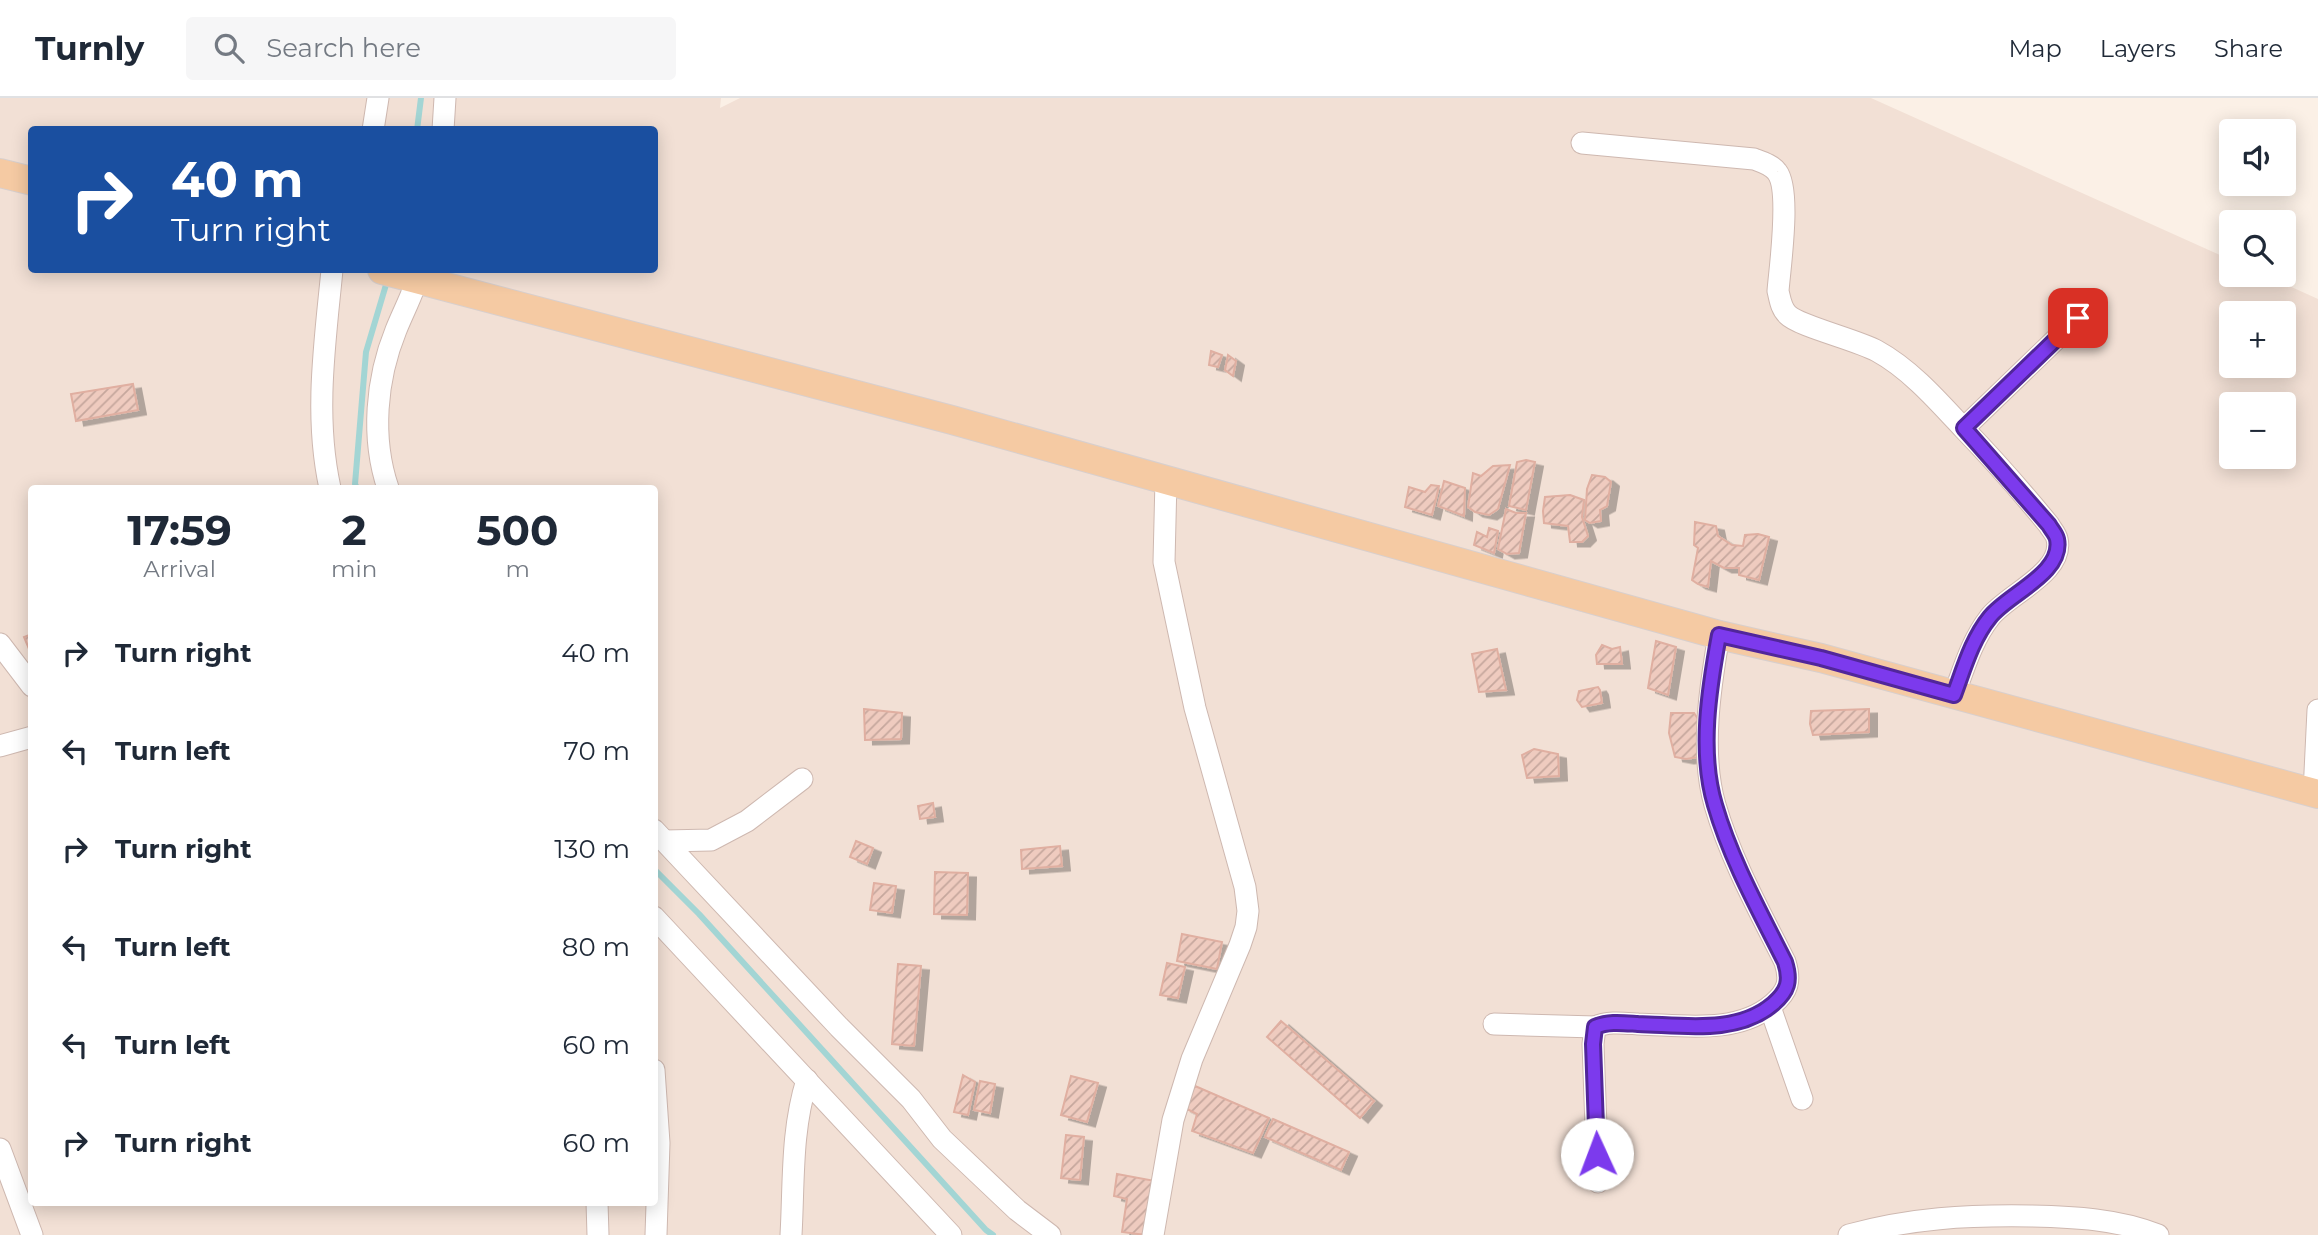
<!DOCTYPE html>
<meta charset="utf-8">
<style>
:root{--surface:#fff;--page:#f6f6f7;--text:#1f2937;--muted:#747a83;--line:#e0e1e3}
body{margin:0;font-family:Montserrat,sans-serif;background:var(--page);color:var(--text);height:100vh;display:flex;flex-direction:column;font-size:26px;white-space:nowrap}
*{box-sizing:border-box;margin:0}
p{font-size:23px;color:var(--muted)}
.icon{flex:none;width:38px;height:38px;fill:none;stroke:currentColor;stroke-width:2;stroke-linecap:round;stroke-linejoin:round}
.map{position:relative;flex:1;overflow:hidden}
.details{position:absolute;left:28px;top:387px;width:630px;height:721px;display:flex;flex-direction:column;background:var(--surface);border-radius:7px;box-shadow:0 4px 18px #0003}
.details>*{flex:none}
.banner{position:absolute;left:28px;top:28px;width:630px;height:147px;border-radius:7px;box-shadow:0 4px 18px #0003;background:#1a4fa0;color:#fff;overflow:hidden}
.tools{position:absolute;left:2219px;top:21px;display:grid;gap:14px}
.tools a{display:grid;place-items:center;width:77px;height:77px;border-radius:7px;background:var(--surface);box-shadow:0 4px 18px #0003;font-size:35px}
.pin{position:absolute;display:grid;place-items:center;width:60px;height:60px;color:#fff;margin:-30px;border-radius:14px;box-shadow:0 4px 10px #0006}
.me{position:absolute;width:77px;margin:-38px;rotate:358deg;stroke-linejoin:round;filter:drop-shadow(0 0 5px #0008)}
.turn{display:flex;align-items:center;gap:24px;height:147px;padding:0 28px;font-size:32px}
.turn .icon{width:91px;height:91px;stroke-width:2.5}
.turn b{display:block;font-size:49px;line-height:60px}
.eta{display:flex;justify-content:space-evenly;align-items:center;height:119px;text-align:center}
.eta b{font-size:42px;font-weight:700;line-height:49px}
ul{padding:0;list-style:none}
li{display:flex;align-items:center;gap:21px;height:98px;padding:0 28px}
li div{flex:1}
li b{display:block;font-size:26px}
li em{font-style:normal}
header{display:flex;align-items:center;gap:42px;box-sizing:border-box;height:98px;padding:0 35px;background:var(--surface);border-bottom:2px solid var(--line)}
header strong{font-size:33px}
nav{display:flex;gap:38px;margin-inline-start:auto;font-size:24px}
.search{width:490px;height:63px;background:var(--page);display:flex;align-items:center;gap:18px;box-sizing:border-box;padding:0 24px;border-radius:7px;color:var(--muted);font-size:26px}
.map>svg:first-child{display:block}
</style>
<header>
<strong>Turnly</strong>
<div class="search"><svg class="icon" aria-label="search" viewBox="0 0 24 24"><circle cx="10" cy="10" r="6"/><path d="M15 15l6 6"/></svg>Search here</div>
<nav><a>Map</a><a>Layers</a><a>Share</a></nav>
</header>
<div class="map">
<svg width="2318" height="1137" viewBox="0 0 2318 1137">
<defs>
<pattern id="building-hatch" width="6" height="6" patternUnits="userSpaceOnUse" patternTransform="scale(1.75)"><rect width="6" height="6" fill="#efcbbf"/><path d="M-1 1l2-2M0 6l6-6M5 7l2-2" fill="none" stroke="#c6a79d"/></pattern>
<filter id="shadow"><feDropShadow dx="8" dy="4.5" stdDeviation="0" flood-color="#0004"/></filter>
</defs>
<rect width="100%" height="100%" fill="#fbf0e6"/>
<!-- residential -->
<path fill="#f2e0d5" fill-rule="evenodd" d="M0,0H721L720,10L740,0H1871L2231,162V177H2265L2318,201V1137H0ZM32,32H654V172H32ZM2231,215H2284V268H2231ZM2231,306H2284V359H2231ZM32,390H654V1104H32Z"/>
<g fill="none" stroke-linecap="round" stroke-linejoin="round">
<!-- stream -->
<g stroke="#a3d5d4" stroke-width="6">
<path d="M417,32L421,0"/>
<path d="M357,390L355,386L366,254L388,180"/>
<path d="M654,771L699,816L986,1132L993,1137"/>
</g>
</g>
<!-- building -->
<g fill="url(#building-hatch)" stroke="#e0afa1" stroke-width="2" filter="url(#shadow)">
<path d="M1211,253L1222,257L1218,269L1209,267Z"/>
<path d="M1228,257L1236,263L1233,278L1225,272Z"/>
<path d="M133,286L138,312L76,323L71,296Z"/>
<path d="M1526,362L1535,364L1526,412L1509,408L1517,364Z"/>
<path d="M1510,367L1498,411L1489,417L1475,414L1468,409L1473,375L1481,378L1493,368Z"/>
<path d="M1592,377L1605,379L1611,384L1607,408L1600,412L1601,423L1590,425L1585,422L1587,391Z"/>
<path d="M1444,383L1465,390L1464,418L1438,408Z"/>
<path d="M1431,387L1439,388L1432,417L1405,409L1409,389L1425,394Z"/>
<path d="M1570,397L1584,402L1582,419L1588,438L1582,444H1570L1568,428L1544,425L1543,413L1545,399Z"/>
<path d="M1506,411L1516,415H1526L1519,455L1507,456L1498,451Z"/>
<path d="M1695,424L1716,428L1718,438L1732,447L1743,448L1745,437L1758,436L1769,439L1759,482L1739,477V470H1724L1711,463L1708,489L1698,486L1692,482L1698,450L1694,447Z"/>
<path d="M1489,430L1498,433L1494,455L1474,447L1477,434L1487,439Z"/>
<path d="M32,536V558L24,539Z"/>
<path d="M1656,543L1676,549L1668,597L1648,590Z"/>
<path d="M1602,547L1612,551L1620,549L1622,566H1597L1596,557Z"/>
<path d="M1497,551L1506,592L1479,594L1472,556Z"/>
<path d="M1598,589L1600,592L1602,605L1582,609L1577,602L1579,593Z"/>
<path d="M864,611L902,615L901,641L865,642Z"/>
<path d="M1869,611V634L1813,637L1810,626L1811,613Z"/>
<path d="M1671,615H1694L1698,621L1699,659L1686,661L1675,659L1669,635Z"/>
<path d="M1534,651L1558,656L1559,678L1527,680L1522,657Z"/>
<path d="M933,705L935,719L920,721L918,708Z"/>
<path d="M856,743L873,750L867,766L850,759Z"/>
<path d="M1060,748L1062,768L1022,771L1021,752Z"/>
<path d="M935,774L968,775L967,817L934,816Z"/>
<path d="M874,785L896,788L892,815L870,812Z"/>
<path d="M1182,836L1222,844L1217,871L1177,863Z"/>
<path d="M1167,865L1185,869L1178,900L1160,897Z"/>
<path d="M898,866L921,868L914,948L892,946Z"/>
<path d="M1281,923L1374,1003L1360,1020L1267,939Z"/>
<path d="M963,977L975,984L968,1017L954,1014Z"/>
<path d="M1071,978L1098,985L1087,1024L1061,1017Z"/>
<path d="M980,983L995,986L990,1015L974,1012Z"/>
<path d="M1195,988L1269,1020L1253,1055L1192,1033L1197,1016L1183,1009Z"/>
<path d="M1273,1021L1349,1054L1341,1072L1265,1039Z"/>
<path d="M1066,1037L1084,1039L1080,1082L1061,1080Z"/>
<path d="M1117,1076L1155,1083L1146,1137L1122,1134L1127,1101L1114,1098Z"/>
</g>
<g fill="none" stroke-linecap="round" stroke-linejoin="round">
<defs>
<g id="minor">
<path d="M373,32L378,0"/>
<path d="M443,32L445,0"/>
<path d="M1582,45L1754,61C1762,64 1772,67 1777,74C1791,92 1780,168 1778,193C1780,201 1781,211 1788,217C1799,228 1857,242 1877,253C1910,271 1938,303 1964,331C1994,362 2022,394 2049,427C2051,431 2056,436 2057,441C2065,474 2008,496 1990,519C1972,542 1964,570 1954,597"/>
<path d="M1964,330L2078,220"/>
<path d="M330,390C314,318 325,244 332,172"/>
<path d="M388,390C371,340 376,281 396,232C404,212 415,192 420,172"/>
<path d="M0,546L32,588"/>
<path d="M0,648L32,639"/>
<path d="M2314,695L2318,612"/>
<path d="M654,732L839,929L911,1001L942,1041L1017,1112L1050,1137"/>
<path d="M665,743L711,742L747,723L802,681"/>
<path d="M654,819L951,1137"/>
<path d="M1770,909L1802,1001"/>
<path d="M1494,926L1595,929"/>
<path d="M654,972L659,1045L656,1137"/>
<path d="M0,1051L32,1137"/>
<path d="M1598,1084L1593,946L1595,929C1608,923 1623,925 1638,926C1682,927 1737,937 1773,906C1788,893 1791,883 1785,864C1760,814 1731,762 1715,707C1700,655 1710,589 1719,537"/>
<path d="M597,1104L598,1137"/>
<path d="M791,1137C794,1085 791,1033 807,982"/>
<path d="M1153,1137L1173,1022L1192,961L1240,847L1246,829L1248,813L1245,789L1195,610L1164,464L1166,382"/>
<path d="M1849,1137C1912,1120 1966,1117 2031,1118C2074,1119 2118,1121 2158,1137"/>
</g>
<g id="major">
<path d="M0,75L32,83"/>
<path d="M382,172L952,322L1719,537L1821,560L2318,696"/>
</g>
</defs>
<!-- minor casing -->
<use href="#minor" stroke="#ceb8b0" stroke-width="23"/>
<!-- major casing -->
<use href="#major" stroke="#d8cfcd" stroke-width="30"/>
<!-- minor -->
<use href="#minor" stroke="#fff" stroke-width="21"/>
<!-- major -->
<use href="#major" stroke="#f5caa3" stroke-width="28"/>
</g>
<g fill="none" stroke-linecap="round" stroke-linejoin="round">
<defs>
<path id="route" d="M1597,1056L1593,946L1595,929C1608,923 1623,925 1638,926C1682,927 1737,937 1773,906C1788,893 1791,883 1785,864C1760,814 1731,762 1715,707C1699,654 1709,591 1719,537L1821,560L1954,597C1964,570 1972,541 1990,519C2008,496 2064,475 2057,441C2056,436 2051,431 2049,427L1964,330L2078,220"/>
</defs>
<!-- route casing -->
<use href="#route" stroke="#51269a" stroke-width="18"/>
<!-- route -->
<use href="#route" stroke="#7c3aed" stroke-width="12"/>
</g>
</svg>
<div class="tools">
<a><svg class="icon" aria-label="sound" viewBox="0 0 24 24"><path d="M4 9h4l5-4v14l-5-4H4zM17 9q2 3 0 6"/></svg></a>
<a><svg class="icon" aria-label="search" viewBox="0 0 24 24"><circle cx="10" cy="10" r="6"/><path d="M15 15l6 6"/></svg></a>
<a>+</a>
<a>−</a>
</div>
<div class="pin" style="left:2078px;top:220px;background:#d93025"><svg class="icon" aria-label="arrive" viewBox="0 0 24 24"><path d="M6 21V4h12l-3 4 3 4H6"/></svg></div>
<svg class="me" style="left:1597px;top:1056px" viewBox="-20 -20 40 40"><circle r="19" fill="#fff"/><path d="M0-13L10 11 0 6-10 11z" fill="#7c3aed"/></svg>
<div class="banner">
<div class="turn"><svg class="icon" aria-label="right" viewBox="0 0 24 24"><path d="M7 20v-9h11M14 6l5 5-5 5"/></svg><div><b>40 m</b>Turn right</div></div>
</div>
<section class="details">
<div class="eta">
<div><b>17:59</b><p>Arrival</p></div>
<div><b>2</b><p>min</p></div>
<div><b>500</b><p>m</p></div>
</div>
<ul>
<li><svg class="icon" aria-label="right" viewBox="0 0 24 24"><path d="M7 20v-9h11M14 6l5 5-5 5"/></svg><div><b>Turn right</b></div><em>40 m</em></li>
<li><svg class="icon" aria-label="left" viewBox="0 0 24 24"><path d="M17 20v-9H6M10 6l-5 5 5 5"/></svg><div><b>Turn left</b></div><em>70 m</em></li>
<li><svg class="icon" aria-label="right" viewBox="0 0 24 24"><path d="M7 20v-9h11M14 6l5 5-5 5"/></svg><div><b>Turn right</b></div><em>130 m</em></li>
<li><svg class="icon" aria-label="left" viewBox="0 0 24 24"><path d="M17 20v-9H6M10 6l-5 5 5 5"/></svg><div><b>Turn left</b></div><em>80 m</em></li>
<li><svg class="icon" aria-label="left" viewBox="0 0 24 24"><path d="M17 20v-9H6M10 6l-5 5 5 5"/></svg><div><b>Turn left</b></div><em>60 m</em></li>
<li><svg class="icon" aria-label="right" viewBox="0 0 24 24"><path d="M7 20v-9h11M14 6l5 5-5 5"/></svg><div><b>Turn right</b></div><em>60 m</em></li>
</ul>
</section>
</div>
